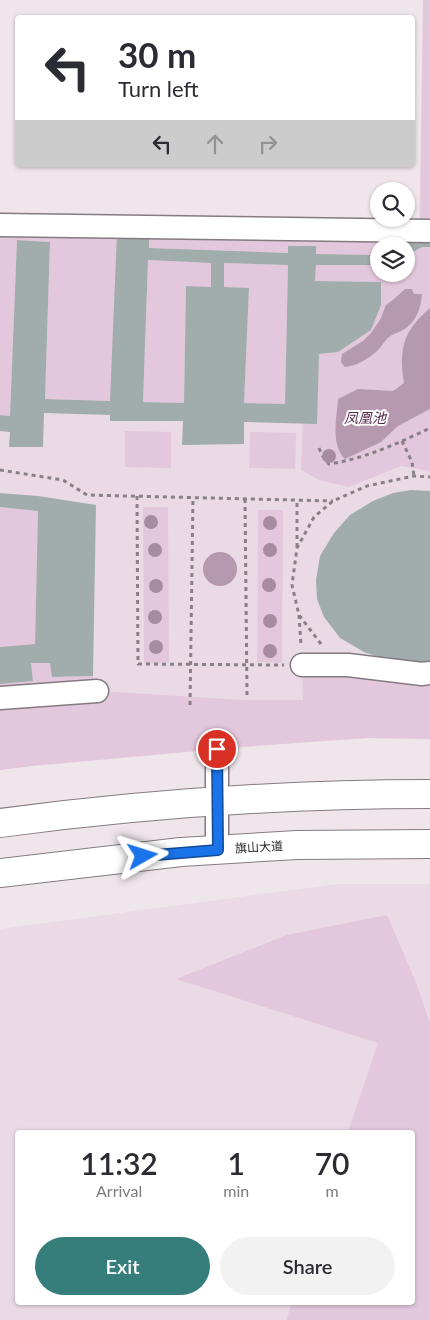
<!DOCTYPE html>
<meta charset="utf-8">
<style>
:root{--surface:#fff;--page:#f2f2f3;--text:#2b2b33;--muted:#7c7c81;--accent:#357e7b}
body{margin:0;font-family:Lato,"Noto Sans SC",sans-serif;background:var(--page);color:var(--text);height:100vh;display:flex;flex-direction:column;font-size:19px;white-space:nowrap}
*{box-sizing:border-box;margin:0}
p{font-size:16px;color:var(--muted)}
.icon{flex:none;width:28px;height:28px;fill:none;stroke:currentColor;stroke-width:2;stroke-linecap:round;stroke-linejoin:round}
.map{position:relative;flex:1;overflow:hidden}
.sheet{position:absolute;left:15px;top:1130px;width:400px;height:175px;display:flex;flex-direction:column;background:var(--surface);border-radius:5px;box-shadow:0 1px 4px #0004}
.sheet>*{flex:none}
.top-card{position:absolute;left:15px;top:15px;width:400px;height:152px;border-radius:5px;box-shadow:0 1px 4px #0004;background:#fff;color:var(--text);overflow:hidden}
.tools{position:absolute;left:370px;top:182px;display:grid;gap:10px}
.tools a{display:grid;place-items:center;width:45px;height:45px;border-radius:50%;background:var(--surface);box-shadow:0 1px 4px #0004;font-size:25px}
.pin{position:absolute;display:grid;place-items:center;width:42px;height:42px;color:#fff;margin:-21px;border:2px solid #fff;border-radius:50%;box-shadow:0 1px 5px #0007}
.me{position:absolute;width:55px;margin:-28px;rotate:84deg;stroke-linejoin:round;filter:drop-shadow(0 0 4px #0008)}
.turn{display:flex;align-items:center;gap:18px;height:105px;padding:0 20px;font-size:22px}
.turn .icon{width:65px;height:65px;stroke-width:2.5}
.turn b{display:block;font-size:35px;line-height:42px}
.lanes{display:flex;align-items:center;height:48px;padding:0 20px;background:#0003;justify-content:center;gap:25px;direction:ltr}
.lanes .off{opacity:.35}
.eta{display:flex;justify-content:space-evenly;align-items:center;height:85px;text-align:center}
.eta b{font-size:30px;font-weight:600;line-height:35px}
.action{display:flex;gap:10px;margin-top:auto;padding:10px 20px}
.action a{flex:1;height:58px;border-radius:30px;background:var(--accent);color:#fff;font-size:20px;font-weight:600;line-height:58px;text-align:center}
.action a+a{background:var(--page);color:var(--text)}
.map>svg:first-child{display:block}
</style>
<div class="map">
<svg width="430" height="1320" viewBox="0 0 430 1320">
<rect width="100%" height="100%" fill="#efe6ec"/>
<!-- built -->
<g fill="#eadae6" fill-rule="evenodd">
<path d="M423,0H430V739L367,738L241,747L32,766L0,770V213L419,219ZM379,246H406V274H379Z"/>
<path d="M337,884H430V1320H0V929ZM18,1132H412V1302H18Z"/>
</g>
<!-- green -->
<g fill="#e3c7dc">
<path d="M423,0H430V236H420L402,246H379V255L316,254L288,246V253L149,248V233L110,401L45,399L50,242L17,240L10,416L0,415V213L420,219Z"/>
<path d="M422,247H430V308C403,331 398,349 405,383L393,391L358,389L337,421L335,438L381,442L398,426L430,409V471L401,466L349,487L319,480L301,470L303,423L319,354L338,352L371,330L381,282L315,281L316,265H379V274H406V256Z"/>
<path d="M148,260L211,263V287L186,286L184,403L143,402Z"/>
<path d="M224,263L288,265L285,404L244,403L249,289L224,287Z"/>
<path d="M125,431L171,432V468L125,467Z"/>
<path d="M250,432L296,433L295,469L249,468Z"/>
<path d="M0,507L38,511L35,644L0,647Z"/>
<path d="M143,507H168L169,663H144Z"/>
<path d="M258,510H283L282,663L257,662Z"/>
<path d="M31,663H50L52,677L93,676L97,691L244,700H303L302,665L430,673V739L367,738L241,747L32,766L0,770V684L33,681Z"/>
<path d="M387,915L415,980L430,1023V1320H287L291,1303L412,1302V1132H348L378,1043L176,979L287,935Z"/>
</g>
<!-- water -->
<g fill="#b699ae">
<path d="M405,289H412L414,294H422C421,307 417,320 406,328C401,332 394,333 389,337C384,341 381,348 376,352C368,359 356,366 345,367L341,362L342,354L363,341L371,333L380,320L386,305L394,299Z"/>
<path d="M430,308V409L398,426L381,442L345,459C330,443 337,419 338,399L358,389L393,391L404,383C399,349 402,332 430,308Z"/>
<circle cx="220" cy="569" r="17"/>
</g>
<!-- building -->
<g fill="#a1adac" fill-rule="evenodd">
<path d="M117,233H149V248L288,253V246H316V254L379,255V265H316L315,281L381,282V305L371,330L338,352L319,354L317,424L244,422V444L182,445L183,421H110V415L44,413L43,447H9L10,432L0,431V415L10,416L17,240L50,242L45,399L110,401ZM148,260L211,263V287L186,286L184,403L143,402ZM224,263L288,265L285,404L244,403L249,288L224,287Z"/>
<path d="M420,236H430V247H422L406,256V246H402Z"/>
<path d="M411,490L430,491V666L389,660L364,652L340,638L324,617L317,599L316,580L320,556L334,533L350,515L373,501L393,493Z"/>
<path d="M0,493L38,496L96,505L93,676L52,677L50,663H31L33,681L0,684V647L35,644L38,511L0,507Z"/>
</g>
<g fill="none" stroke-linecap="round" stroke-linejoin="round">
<defs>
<g id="minor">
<path d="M0,225L430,231"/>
<path d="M302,665H348L422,674L430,673"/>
<path d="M0,698L97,691"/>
<path d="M217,749V850"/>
</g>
<g id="highway">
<path d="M0,823C143,804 286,794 430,794"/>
<path d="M0,873L181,852L297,845L430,844"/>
</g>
</defs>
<!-- minor casing -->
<use href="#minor" stroke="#847b81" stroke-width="25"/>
<!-- highway casing -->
<use href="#highway" stroke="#847b81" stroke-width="30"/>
<!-- path -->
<g stroke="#878185" stroke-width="3" stroke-dasharray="4 4" stroke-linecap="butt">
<path d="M402,441L412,462L414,476"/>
<path d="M319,448L322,455L329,464C364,459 399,443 430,428"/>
<path d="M0,470L63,480L87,495L333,501"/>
<path d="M137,496L138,664L284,665"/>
<path d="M245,499L247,695"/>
<path d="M297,547V500"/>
<path d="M299,615L301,645"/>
<path d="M321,644L299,615L292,585L297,548L314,517L333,501L367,486L414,476L430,477"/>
<path d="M190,705L193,497"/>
</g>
<!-- minor -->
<use href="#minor" stroke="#fff" stroke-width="22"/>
<!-- highway -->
<use href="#highway" stroke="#fff" stroke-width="28"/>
</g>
<!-- trees -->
<g fill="#a78ca0">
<circle cx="329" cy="456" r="7"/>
<circle cx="151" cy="522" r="7"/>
<circle cx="270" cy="523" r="7"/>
<circle cx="155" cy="550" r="7"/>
<circle cx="270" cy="550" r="7"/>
<circle cx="269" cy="585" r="7"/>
<circle cx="156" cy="586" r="7"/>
<circle cx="155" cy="617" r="7"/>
<circle cx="270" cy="621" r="7"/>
<circle cx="156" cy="647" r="7"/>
<circle cx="270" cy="651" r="7"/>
</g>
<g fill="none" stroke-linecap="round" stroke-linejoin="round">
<defs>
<path id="route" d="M143,856L218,850L217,749"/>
</defs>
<!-- route casing -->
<use href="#route" stroke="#114b97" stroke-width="12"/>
<!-- route -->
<use href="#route" stroke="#1a73e8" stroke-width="9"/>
</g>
<g text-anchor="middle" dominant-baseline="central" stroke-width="4" stroke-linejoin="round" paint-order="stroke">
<!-- street labels -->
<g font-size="12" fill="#1f1c1e" stroke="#fff">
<text transform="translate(259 847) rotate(-3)">旗山大道</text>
</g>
<!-- water labels -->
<g font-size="14" font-style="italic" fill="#512948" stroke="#fff">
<text x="365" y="417">凤凰池</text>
</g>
</g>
</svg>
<div class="tools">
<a><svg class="icon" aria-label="search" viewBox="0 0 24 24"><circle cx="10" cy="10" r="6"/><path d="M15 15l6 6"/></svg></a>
<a><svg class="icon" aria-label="layers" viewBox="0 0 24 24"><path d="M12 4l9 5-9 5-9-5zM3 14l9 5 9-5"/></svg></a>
</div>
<div class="pin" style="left:217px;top:749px;background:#d93025"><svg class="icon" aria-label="arrive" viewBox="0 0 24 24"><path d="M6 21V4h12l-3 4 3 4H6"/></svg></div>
<svg class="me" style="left:143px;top:856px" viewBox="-20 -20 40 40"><path d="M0-17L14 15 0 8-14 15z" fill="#1a73e8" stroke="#fff" stroke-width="4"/></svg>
<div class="top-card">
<div class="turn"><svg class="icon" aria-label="left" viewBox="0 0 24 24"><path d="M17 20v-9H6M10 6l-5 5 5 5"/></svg><div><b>30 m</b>Turn left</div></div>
<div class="lanes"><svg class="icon" aria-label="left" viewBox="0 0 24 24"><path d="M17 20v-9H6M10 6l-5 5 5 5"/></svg><svg class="icon off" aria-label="ahead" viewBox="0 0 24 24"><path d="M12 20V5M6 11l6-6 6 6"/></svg><svg class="icon off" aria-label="right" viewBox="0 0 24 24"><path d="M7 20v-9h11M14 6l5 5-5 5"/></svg></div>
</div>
<section class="sheet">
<div class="eta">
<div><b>11:32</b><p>Arrival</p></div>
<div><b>1</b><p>min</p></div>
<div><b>70</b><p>m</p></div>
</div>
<div class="action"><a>Exit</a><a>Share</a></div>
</section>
</div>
